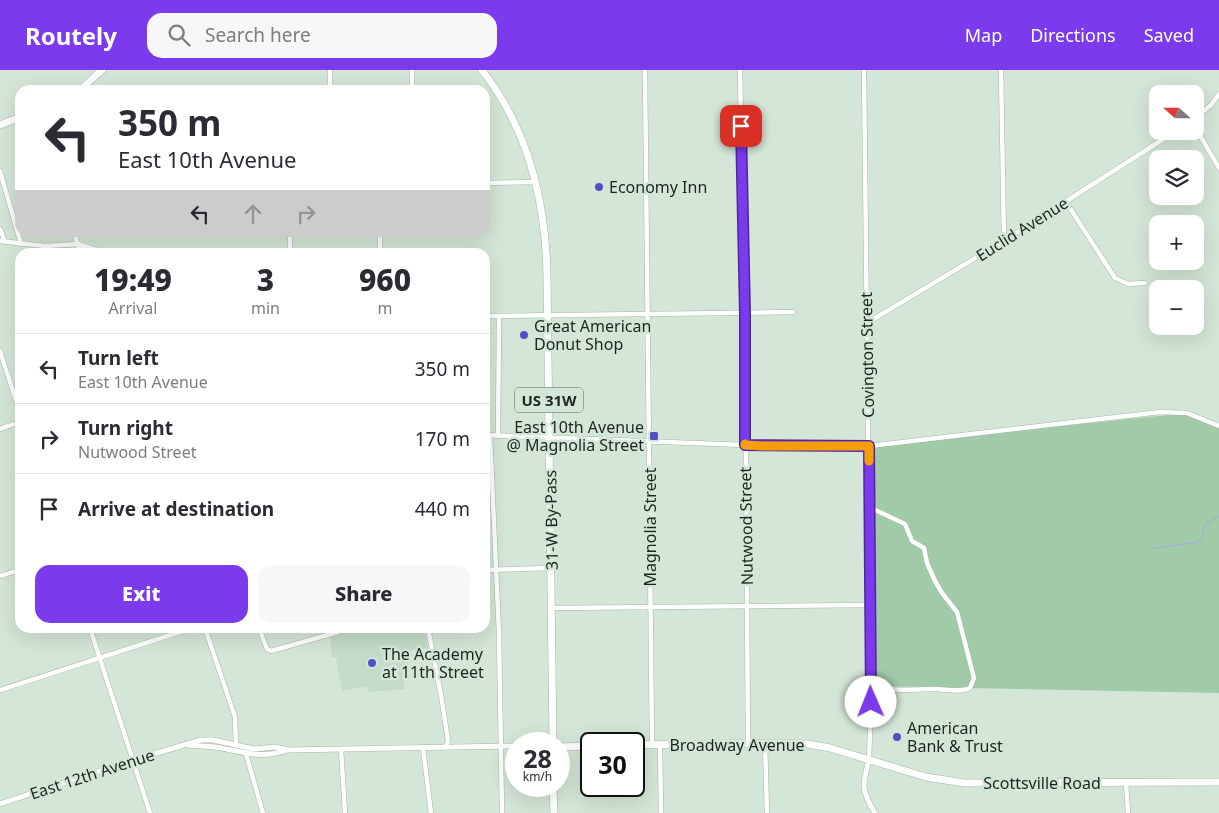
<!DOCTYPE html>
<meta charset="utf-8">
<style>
:root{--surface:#fff;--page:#f7f7f7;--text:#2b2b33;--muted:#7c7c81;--line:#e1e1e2;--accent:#7c3aed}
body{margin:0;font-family:"Noto Sans",sans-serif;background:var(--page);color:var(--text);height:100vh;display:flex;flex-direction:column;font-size:19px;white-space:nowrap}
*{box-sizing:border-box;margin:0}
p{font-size:16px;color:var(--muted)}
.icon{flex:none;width:28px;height:28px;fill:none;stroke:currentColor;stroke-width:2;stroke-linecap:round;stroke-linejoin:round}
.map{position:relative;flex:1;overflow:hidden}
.side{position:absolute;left:15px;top:178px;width:475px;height:385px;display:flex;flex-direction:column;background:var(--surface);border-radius:15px;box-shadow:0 5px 20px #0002}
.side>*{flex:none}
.hud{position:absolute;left:15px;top:15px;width:475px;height:152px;border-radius:15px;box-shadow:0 5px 20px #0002;background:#fff;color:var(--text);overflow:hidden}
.needle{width:32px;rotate:291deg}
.fabs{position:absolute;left:1149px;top:15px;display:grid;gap:10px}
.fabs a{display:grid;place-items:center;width:55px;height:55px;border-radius:10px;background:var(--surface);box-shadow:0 5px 20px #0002;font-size:25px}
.speed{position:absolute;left:505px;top:662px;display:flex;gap:10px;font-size:25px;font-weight:700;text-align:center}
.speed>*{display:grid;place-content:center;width:65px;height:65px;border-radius:50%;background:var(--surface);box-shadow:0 5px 20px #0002;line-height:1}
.speed small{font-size:12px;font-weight:400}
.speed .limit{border:2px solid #111;border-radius:8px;background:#fff;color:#111}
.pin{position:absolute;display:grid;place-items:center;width:42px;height:42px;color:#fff;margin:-21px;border-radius:10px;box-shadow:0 2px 8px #0006}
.me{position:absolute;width:55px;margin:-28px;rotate:359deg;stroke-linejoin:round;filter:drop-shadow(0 0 4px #0008)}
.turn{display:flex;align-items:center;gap:18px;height:105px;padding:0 20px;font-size:22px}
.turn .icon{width:65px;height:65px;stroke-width:2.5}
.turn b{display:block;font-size:35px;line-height:42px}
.lanes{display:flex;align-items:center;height:48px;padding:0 20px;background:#0003;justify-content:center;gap:25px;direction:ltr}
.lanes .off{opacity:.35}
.eta{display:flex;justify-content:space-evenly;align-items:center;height:85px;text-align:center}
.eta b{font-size:30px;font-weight:800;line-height:35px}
.primary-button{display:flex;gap:10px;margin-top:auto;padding:10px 20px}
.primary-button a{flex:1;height:58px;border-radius:15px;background:var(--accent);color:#fff;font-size:20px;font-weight:800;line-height:58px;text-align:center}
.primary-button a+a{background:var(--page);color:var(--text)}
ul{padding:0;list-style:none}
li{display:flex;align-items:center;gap:15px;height:70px;padding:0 20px;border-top:1px solid var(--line)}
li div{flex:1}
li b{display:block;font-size:19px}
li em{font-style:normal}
header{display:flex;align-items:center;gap:30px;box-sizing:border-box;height:70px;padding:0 25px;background:var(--accent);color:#fff}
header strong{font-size:24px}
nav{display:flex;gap:28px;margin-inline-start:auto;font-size:18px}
.search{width:350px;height:45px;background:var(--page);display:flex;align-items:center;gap:12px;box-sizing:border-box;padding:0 18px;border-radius:15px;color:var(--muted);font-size:19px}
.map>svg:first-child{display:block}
</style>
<header>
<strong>Routely</strong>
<div class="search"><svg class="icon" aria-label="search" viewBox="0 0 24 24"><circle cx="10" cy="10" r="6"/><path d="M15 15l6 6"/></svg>Search here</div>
<nav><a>Map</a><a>Directions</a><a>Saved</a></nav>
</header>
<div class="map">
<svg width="1219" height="743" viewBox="0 0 1219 743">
<rect width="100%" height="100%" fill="#d4e6d7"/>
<!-- built -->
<path fill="#c3dbc8" d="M352,558H423L428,578L404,581L408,600L402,601L405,619L369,622L368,616L342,621L336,587H332L330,566L352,559Z"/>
<!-- green -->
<path fill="#a1caa9" d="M1187,343L1219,358V623L871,616L869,376Z"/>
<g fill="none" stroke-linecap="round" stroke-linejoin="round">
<!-- stream -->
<path stroke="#a2a8dc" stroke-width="1" d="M1154,478L1198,472L1202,467L1205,455L1219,446"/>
<defs>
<g id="minor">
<path d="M330,0V20"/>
<path d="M412,0V20"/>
<path d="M645,0L652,675"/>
<path d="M740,0L745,244L748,673"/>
<path d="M864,0L871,632L869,690"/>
<path d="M1001,0L1004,171"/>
<path d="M1195,48L1211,35L1219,24"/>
<path d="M1195,57L1219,98"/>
<path d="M0,101L21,174"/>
<path d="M485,113L536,112"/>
<path d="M1066,132L1115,208L1128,214L1145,213"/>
<path d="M0,159L5,172"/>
<path d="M74,162L80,182"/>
<path d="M380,162V182"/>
<path d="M290,167V182"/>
<path d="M0,171L45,176L78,174L102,182"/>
<path d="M485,246L793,242"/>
<path d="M867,253L1007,169L1176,61"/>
<path d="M0,281L20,343"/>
<path d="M0,359L20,352"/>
<path d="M485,365L745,375L869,376L1160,342L1187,343L1219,356"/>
<path d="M490,365L499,564L502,743"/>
<path d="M498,366L499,246"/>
<path d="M869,437L905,454L912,471L924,478L927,493L935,511L942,523L957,542L974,608L970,618C960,623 946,619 935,619C911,619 895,622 871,616"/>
<path d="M485,500L551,498"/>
<path d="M0,506L20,500"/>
<path d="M551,538L870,535"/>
<path d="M90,558L150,743"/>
<path d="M205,558L235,647L236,675"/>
<path d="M259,558L267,579L271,581L338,562"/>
<path d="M428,558L441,625L448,670L446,677"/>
<path d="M0,620L192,558"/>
<path d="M765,673L767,743"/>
<path d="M660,674L661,743"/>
<path d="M423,678L431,743"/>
<path d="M341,679L345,743"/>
<path d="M246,684L263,743"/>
<path d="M1126,713L1128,743"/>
</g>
<g id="tertiary">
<path d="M188,675C197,676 206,676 215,677C242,681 260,690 287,680"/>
<path d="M869,690C862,715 861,720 875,743"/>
<path d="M0,734L133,690L201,670H213L254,679L275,677L288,680L516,676"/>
</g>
<g id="primary">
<path d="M482,0C528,59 546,133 547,207L553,674"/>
<path d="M80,20L102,0"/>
<path d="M0,55L20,47"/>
<path d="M634,675L775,673L808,674L830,678L926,707L965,713L1219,712"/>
<path d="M559,677L591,676"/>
<path d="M553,716L554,743"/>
</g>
</defs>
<!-- minor casing -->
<use href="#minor" stroke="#a4b6a7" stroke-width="5.5"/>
<!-- tertiary casing -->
<use href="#tertiary" stroke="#a4b6a7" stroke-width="6"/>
<!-- primary casing -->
<use href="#primary" stroke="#a4b6a7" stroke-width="8"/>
<!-- minor -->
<use href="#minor" stroke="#fff" stroke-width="4.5"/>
<!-- tertiary -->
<use href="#tertiary" stroke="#fff" stroke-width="5"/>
<!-- primary -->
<use href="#primary" stroke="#fff" stroke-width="7"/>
</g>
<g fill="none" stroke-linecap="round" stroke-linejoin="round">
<defs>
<path id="route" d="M741,56L745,244V375L869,376L871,632"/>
</defs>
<!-- route casing -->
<use href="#route" stroke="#51269a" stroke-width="12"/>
<!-- route -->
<use href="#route" stroke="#7c3aed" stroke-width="9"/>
<!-- slow -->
<path stroke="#f59e0b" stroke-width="9" d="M745,374V375L762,376H869V391"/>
</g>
<!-- markers -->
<g fill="#534ec5" stroke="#d4e6d7" stroke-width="2">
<circle cx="599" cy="117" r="5"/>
<circle cx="524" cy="265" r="5"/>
<rect x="649" y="361" width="10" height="10" rx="2.5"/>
<circle cx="372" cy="593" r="5"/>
<circle cx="897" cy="667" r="5"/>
</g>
<g text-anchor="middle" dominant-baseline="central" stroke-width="5" stroke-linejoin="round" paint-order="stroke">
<!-- shield labels -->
<rect fill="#d4e6d7" stroke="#555f57" stroke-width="1" x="515" y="317.5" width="68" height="25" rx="4"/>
<g font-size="15" font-weight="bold" fill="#1e2520">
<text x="549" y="330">US 31W</text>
</g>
<!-- poi labels -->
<g font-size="16" fill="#1e2520" stroke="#d4e6d7" text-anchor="start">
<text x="609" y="117">Economy Inn</text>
<text x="534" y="256">Great American<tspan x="534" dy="18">Donut Shop</tspan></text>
<text x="644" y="357" text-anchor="end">East 10th Avenue<tspan x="644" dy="18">@ Magnolia Street</tspan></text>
<text x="382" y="584">The Academy<tspan x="382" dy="18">at 11th Street</tspan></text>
<text x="907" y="658">American<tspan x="907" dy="18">Bank &amp; Trust</tspan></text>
</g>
<!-- street labels -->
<g font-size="16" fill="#1e2520" stroke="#d4e6d7">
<text transform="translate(1022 159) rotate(-32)">Euclid Avenue</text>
<text transform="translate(867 285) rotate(-91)">Covington Street</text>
<text transform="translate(551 450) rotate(-91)">31-W By-Pass</text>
<text transform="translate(746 456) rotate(-91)">Nutwood Street</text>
<text transform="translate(650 457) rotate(-90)">Magnolia Street</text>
<text x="737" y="675">Broadway Avenue</text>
<text transform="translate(92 704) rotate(-18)">East 12th Avenue</text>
<text x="1042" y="713">Scottsville Road</text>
</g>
</g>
</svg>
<div class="fabs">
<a><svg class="needle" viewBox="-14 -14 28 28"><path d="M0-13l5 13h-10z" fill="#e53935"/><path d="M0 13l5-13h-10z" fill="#7c7c81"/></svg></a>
<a><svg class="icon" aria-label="layers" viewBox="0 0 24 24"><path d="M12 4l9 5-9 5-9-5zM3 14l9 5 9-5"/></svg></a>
<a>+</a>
<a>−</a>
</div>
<div class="speed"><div>28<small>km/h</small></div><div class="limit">30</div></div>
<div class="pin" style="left:741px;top:56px;background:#d93025"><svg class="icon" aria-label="arrive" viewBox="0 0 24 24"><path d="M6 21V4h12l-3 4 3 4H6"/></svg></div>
<svg class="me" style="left:871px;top:632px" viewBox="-20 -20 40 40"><circle r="19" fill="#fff"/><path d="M0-13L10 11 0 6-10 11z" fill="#7c3aed"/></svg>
<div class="hud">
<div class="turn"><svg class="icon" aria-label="left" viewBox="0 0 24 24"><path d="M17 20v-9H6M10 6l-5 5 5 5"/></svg><div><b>350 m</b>East 10th Avenue</div></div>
<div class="lanes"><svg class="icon" aria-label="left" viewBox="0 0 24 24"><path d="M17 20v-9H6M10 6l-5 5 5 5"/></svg><svg class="icon off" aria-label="ahead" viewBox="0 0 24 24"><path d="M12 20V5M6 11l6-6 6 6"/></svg><svg class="icon off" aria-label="right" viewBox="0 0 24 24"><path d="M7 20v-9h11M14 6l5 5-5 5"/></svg></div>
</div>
<section class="side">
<div class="eta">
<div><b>19:49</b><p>Arrival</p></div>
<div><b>3</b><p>min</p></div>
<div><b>960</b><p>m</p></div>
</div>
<ul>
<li><svg class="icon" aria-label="left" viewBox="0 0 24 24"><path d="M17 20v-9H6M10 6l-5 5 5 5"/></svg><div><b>Turn left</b><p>East 10th Avenue</p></div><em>350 m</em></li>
<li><svg class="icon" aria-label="right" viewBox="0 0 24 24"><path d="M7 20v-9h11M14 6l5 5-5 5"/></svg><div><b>Turn right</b><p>Nutwood Street</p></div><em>170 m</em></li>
<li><svg class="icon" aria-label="arrive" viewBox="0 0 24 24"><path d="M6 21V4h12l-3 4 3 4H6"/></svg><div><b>Arrive at destination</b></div><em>440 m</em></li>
</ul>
<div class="primary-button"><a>Exit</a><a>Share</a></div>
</section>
</div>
